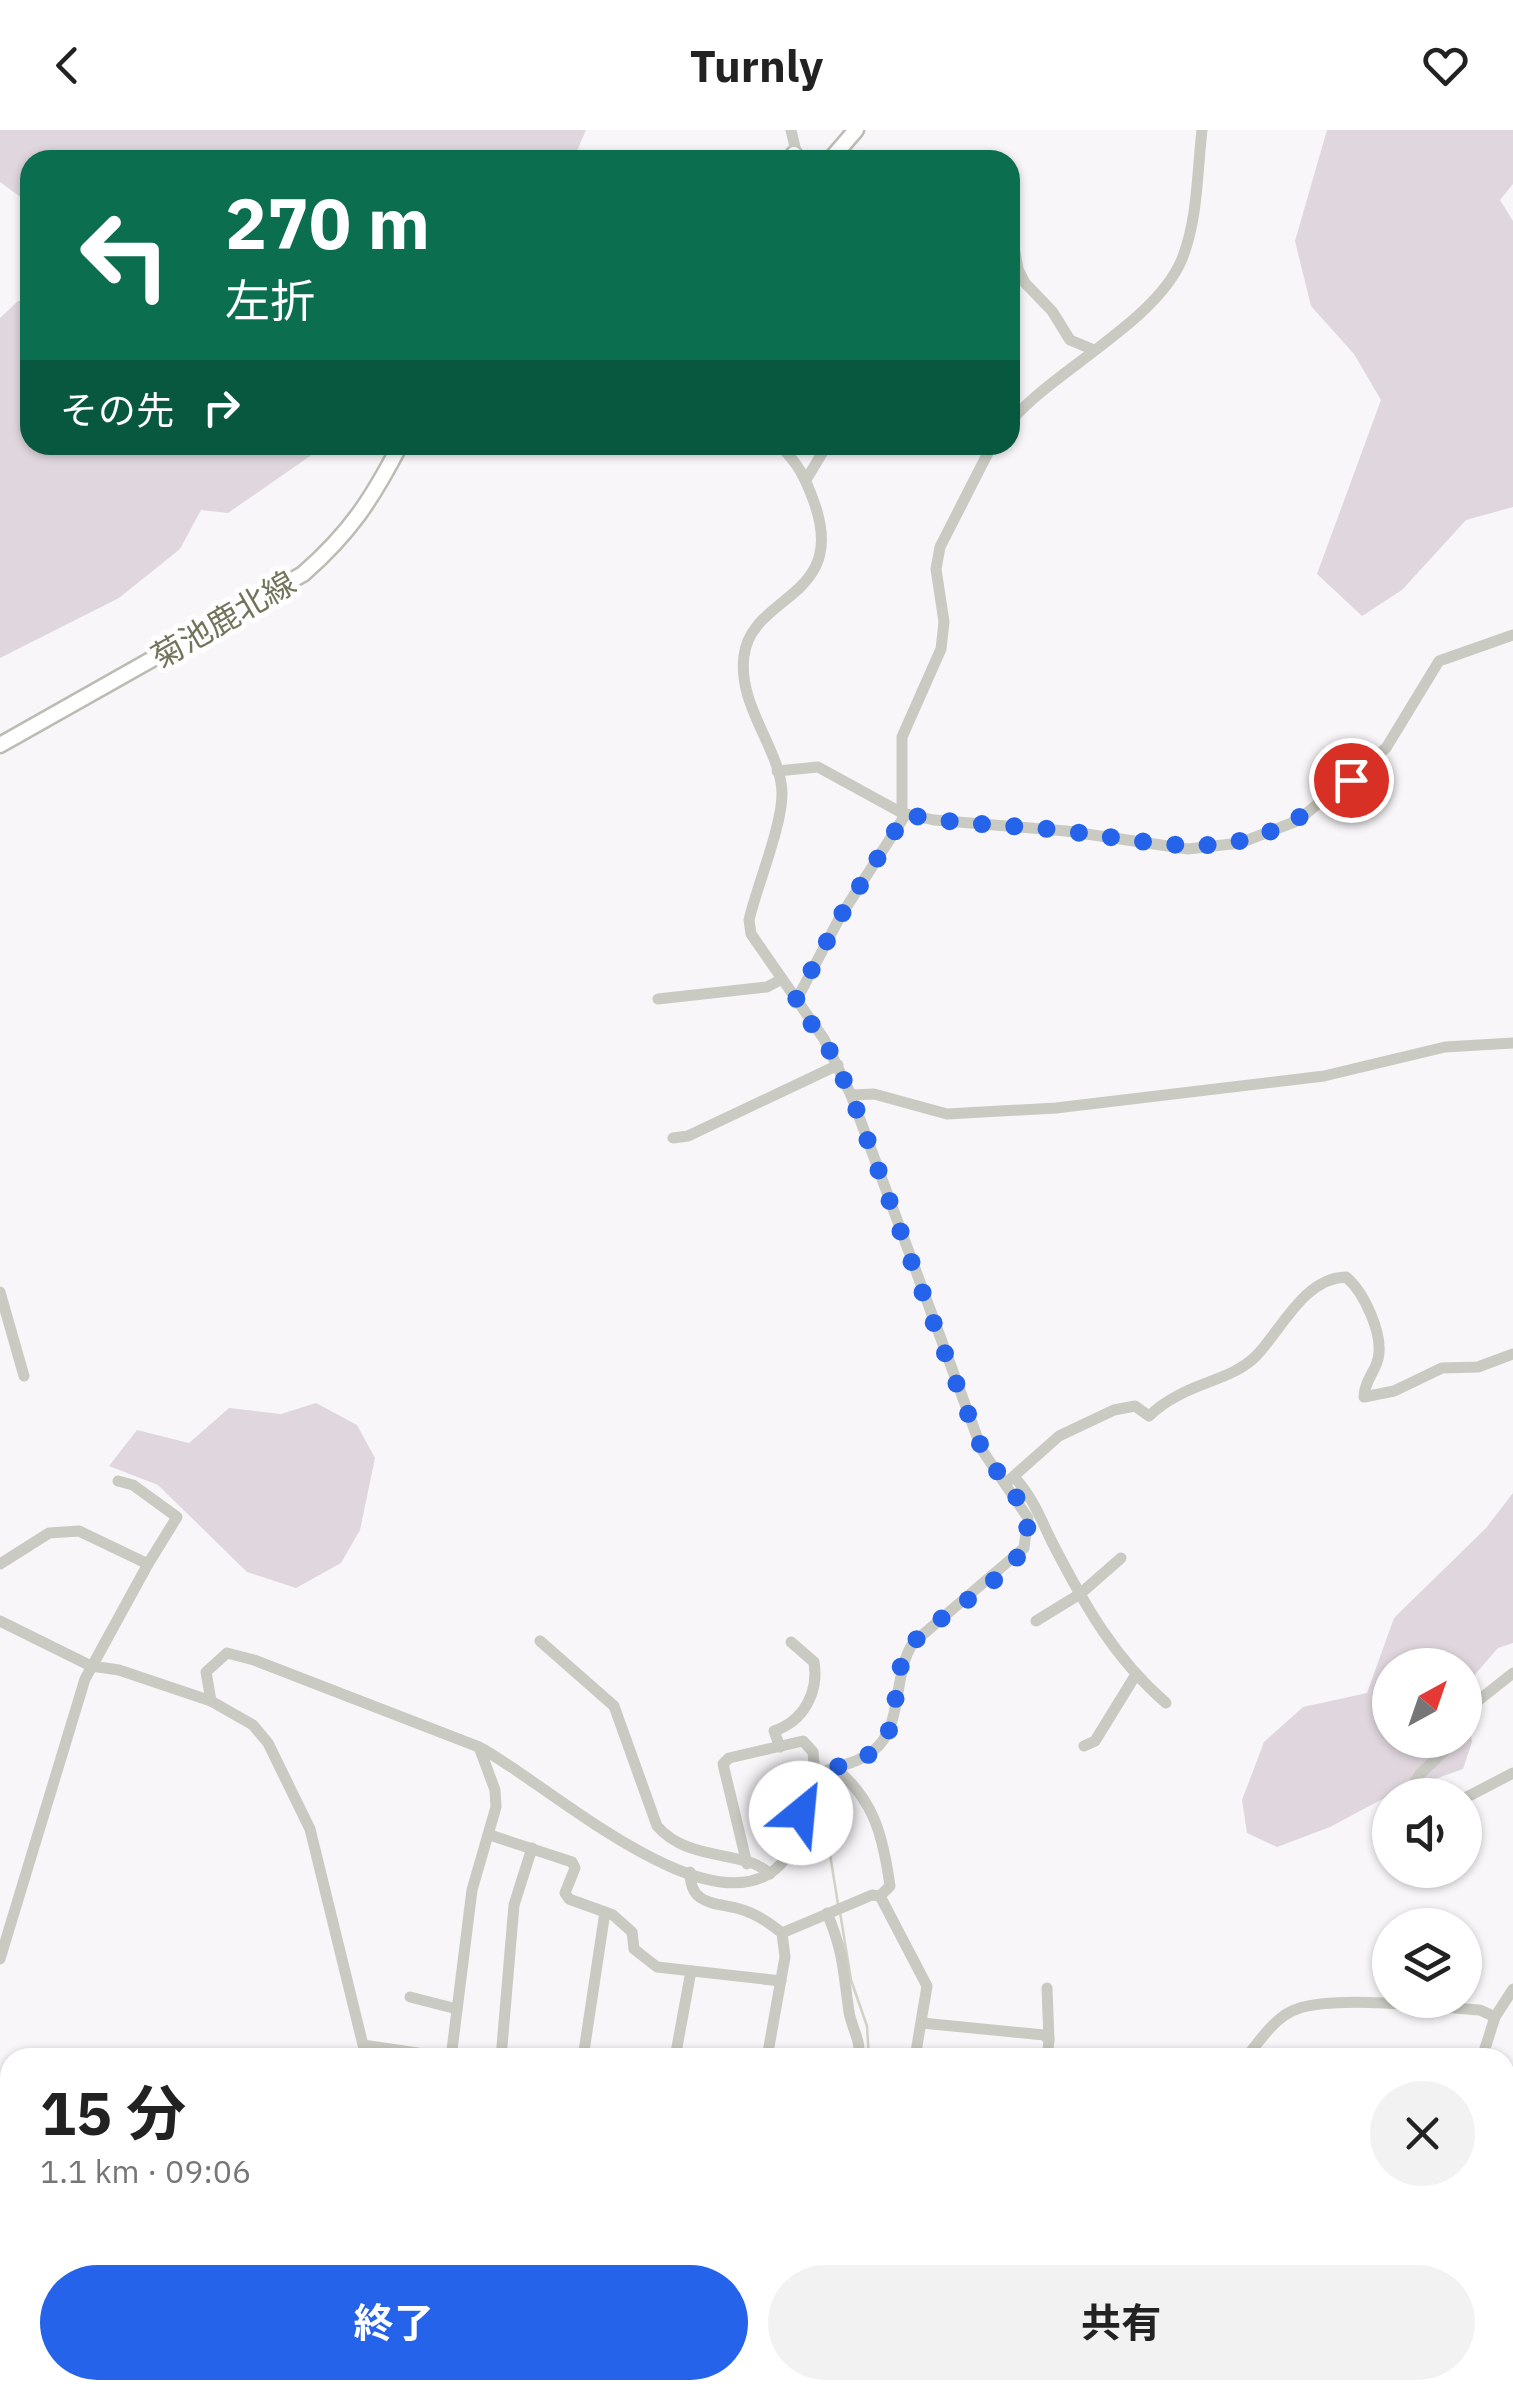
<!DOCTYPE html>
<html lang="ja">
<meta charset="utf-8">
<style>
:root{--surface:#fff;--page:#f2f2f2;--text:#222;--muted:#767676;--accent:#2563eb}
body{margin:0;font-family:"IBM Plex Sans","Noto Sans JP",sans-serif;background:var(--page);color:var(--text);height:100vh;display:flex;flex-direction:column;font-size:38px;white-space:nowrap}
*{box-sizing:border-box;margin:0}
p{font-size:32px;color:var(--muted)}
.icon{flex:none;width:55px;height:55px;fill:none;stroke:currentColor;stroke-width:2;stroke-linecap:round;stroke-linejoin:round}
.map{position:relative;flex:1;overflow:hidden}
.side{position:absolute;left:0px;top:1918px;width:1515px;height:352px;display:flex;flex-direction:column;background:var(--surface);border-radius:30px 30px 0 0;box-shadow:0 2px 8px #0004}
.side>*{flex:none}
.top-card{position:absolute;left:20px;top:20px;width:1000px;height:305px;border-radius:30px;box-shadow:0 2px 8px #0004;background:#0b6e4f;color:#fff;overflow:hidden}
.needle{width:65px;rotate:40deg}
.fabs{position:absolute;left:1372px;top:1518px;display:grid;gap:20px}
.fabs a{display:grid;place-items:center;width:110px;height:110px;border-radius:50%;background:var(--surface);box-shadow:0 2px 8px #0004;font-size:50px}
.pin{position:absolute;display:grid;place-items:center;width:85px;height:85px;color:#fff;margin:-42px;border:5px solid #fff;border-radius:50%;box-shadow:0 2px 10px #0007}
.me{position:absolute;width:110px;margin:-55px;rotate:28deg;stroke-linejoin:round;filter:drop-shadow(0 0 8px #0008)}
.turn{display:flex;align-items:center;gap:35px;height:210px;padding:0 40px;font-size:45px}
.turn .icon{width:130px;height:130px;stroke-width:2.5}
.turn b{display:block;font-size:70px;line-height:85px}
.then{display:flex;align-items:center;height:95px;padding:0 40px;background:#0003;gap:20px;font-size:38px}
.round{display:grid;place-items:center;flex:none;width:105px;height:105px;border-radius:52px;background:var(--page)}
.headline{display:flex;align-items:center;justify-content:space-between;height:170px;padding:0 40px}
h1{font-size:60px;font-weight:700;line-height:75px}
.action{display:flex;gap:20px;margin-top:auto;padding:20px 40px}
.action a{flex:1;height:115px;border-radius:60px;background:var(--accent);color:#fff;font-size:40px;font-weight:700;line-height:115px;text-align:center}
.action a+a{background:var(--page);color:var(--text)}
header{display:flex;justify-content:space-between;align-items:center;height:130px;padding:0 40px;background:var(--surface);font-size:45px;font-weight:700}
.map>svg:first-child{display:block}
</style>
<header><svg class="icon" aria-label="back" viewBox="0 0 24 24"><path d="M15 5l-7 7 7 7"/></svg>Turnly<svg class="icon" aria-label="heart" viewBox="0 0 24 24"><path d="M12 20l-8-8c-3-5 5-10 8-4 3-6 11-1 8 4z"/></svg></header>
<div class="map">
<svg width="1513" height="2269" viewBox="0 0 1513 2269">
<rect width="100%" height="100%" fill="#f8f6f9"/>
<!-- green -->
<g fill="#e0d7de">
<path d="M0,0H586L573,30H30V74L0,52Z"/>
<path d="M1327,0H1513V54L1500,70L1513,91V377L1466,390L1402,460L1362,486L1317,444L1381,270L1354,224L1311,176L1295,111Z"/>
<path d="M30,170V315H326L228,383L201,380L180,419L119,468L0,528V188L18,171Z"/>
<path d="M316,1273L357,1295L375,1328L360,1400L341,1433L296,1458L247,1442L158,1355L109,1336L137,1300L189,1313L229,1278L281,1284Z"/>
<path d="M1513,1363V1513L1498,1518L1465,1556V1535H1390V1610H1465V1566L1472,1612L1463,1639L1390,1665L1330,1697L1277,1717L1247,1703L1242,1670L1264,1612L1303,1577L1367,1563L1394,1488L1486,1398Z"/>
</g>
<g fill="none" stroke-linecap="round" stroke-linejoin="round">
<!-- stream -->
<g stroke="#d1d1c5" stroke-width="2.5">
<path d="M824,1687L838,1774"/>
<path d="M840,1782L851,1850L867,1896L869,1928"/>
</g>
<!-- river -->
<g stroke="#d1d1c5" stroke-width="18">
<path d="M1505,2098L1513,2093"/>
<path d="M260,2260L267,2269"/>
<path d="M180,2269L189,2260"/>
<path d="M669,2269L675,2260"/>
</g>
<defs>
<g id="major">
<path d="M793,30L794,24"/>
<path d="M830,30L856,0"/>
<path d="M0,615L303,444C350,403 372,369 400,315"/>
<path d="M1505,2134L1513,2132"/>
<path d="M1352,2269L1359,2260"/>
</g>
</defs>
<!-- major casing -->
<use href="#major" stroke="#bbbcb3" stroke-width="19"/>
<!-- minor -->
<g stroke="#c9cac2" stroke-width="11">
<path d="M791,0L798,30"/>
<path d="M1010,95L1018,139L1025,153L1052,181L1070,210L1094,220"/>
<path d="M1010,292C1055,239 1156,192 1182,129C1198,89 1197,42 1202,0"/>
<path d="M806,350L827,315"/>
<path d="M777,641L818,637L902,683L934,690L1066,701L1188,719L1240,713L1297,691L1386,618L1439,531L1513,505"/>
<path d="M902,683V607L941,519L944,492L936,439L940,417L992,315"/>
<path d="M658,869L767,857L780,850"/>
<path d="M795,873L840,787L906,684"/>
<path d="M851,965L874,964L947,984L1056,978L1324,946L1445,917L1513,913"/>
<path d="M673,1008L688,1006L838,935"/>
<path d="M0,1162L24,1246"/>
<path d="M1014,1347C1033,1367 1041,1390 1053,1414C1084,1474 1114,1528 1166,1573"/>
<path d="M118,1351L133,1355L177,1387L148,1434"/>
<path d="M1006,1353L1059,1306L1114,1280L1135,1276L1149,1286C1184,1252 1229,1253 1256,1226C1282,1199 1304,1148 1346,1147C1364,1162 1384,1205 1378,1229C1375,1242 1364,1252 1364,1267L1394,1261L1442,1238L1478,1237L1513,1224"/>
<path d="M0,1434L49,1403L79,1401L148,1434L85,1549L0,1829"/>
<path d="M0,1491L91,1536L119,1540L211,1571L253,1595L268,1613L310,1699L363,1915L451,1928"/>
<path d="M1036,1491L1080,1464L1121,1428"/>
<path d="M540,1511L614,1576L657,1696C689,1733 745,1719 770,1744"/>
<path d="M211,1571L206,1542L227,1523L254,1530L479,1617C543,1650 711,1805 780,1735C806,1709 794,1674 815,1646C834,1635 856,1635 873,1621C904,1597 892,1545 913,1513L1024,1418L1028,1388L982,1320L851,965L824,909L751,804L749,790C757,756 782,696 782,664C782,621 737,576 744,526C751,464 849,469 814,372C805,347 798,333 779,315"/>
<path d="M1465,1581L1513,1543"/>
<path d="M1084,1616L1095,1611L1135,1546"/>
<path d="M780,1617L774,1601C804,1591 819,1562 814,1532L791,1512"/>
<path d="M1406,1665L1420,1644L1456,1610"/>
<path d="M1465,1668L1513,1643"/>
<path d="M490,1705L572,1732L575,1738L565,1763L569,1769L613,1785L632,1802L634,1819L657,1837L781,1851"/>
<path d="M747,1734L723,1634L729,1628L803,1611L813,1622L815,1646"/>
<path d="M690,1742C690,1776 715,1772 740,1779C754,1783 771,1794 782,1803L785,1827L767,1928"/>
<path d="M880,1766L927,1856L915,1928"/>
<path d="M827,1783C844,1823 843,1841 849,1882C852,1899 861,1910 859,1928"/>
<path d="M782,1803L872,1765L880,1766L890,1756C883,1706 874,1669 834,1637"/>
<path d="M1047,1858L1049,1910"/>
<path d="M410,1867L457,1879"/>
<path d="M922,1893L1044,1905L1049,1910L1047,1928"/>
<path d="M451,1928L472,1760L496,1677L495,1660L479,1617"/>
<path d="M501,1928L514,1775L532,1718"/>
<path d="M583,1928L605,1782"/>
<path d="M675,1928L691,1841"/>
<path d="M1246,1928C1259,1911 1277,1885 1297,1879C1337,1865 1435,1877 1480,1880L1495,1887"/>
<path d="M1482,1928L1495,1887L1513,1859"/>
<path d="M10,2003C0,2027 1,2144 10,2175"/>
<path d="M0,2248L10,2244"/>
<path d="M48,2260L51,2269"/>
<path d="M347,2260L349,2269"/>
<path d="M936,2260L939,2269"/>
<path d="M1304,2260L1313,2269"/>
<path d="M92,2269L119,2263L130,2269"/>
<path d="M865,2269L867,2264"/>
<path d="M1260,2269L1271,2260"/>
<path d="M1318,2269L1323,2260"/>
</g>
<!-- major -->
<use href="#major" stroke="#fff" stroke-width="14"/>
</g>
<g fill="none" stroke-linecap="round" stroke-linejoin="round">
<!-- route -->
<path stroke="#2563eb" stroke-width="18" stroke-dasharray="0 32.4" d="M801,1683L815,1646C833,1635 855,1635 871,1623C908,1598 885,1545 913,1513C939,1483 1013,1449 1025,1413C1038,1375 993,1346 980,1314C934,1199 894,1081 851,965L824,909L794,873L840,787L906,684C959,696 1012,694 1066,701C1189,717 1247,738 1351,650"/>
</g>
<g text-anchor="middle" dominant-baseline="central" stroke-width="10" stroke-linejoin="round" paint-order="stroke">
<!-- street labels -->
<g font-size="32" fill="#72755b" stroke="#fff">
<text transform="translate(223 489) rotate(-30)">菊池鹿北線</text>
</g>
</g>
</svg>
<div class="fabs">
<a><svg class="needle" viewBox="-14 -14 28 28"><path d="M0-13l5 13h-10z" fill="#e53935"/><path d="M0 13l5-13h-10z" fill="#767676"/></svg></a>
<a><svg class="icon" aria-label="sound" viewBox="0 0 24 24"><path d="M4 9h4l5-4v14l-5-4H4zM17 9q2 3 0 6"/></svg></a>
<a><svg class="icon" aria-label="layers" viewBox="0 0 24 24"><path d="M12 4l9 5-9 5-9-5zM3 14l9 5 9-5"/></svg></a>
</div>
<div class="pin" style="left:1351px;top:650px;background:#d93025"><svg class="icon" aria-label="arrive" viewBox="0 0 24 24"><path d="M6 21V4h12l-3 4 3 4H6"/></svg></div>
<svg class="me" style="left:801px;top:1683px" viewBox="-20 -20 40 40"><circle r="19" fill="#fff"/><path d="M0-13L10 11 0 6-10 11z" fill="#2563eb"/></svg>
<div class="top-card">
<div class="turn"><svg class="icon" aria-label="left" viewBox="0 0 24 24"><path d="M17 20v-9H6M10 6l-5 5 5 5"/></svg><div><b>270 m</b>左折</div></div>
<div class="then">その先<svg class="icon" aria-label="right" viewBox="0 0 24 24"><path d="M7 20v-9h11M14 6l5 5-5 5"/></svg></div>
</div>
<section class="side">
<div class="headline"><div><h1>15 分</h1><p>1.1 km · 09:06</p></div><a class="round"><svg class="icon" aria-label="close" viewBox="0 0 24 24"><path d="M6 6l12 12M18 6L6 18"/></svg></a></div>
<div class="action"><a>終了</a><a>共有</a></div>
</section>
</div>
